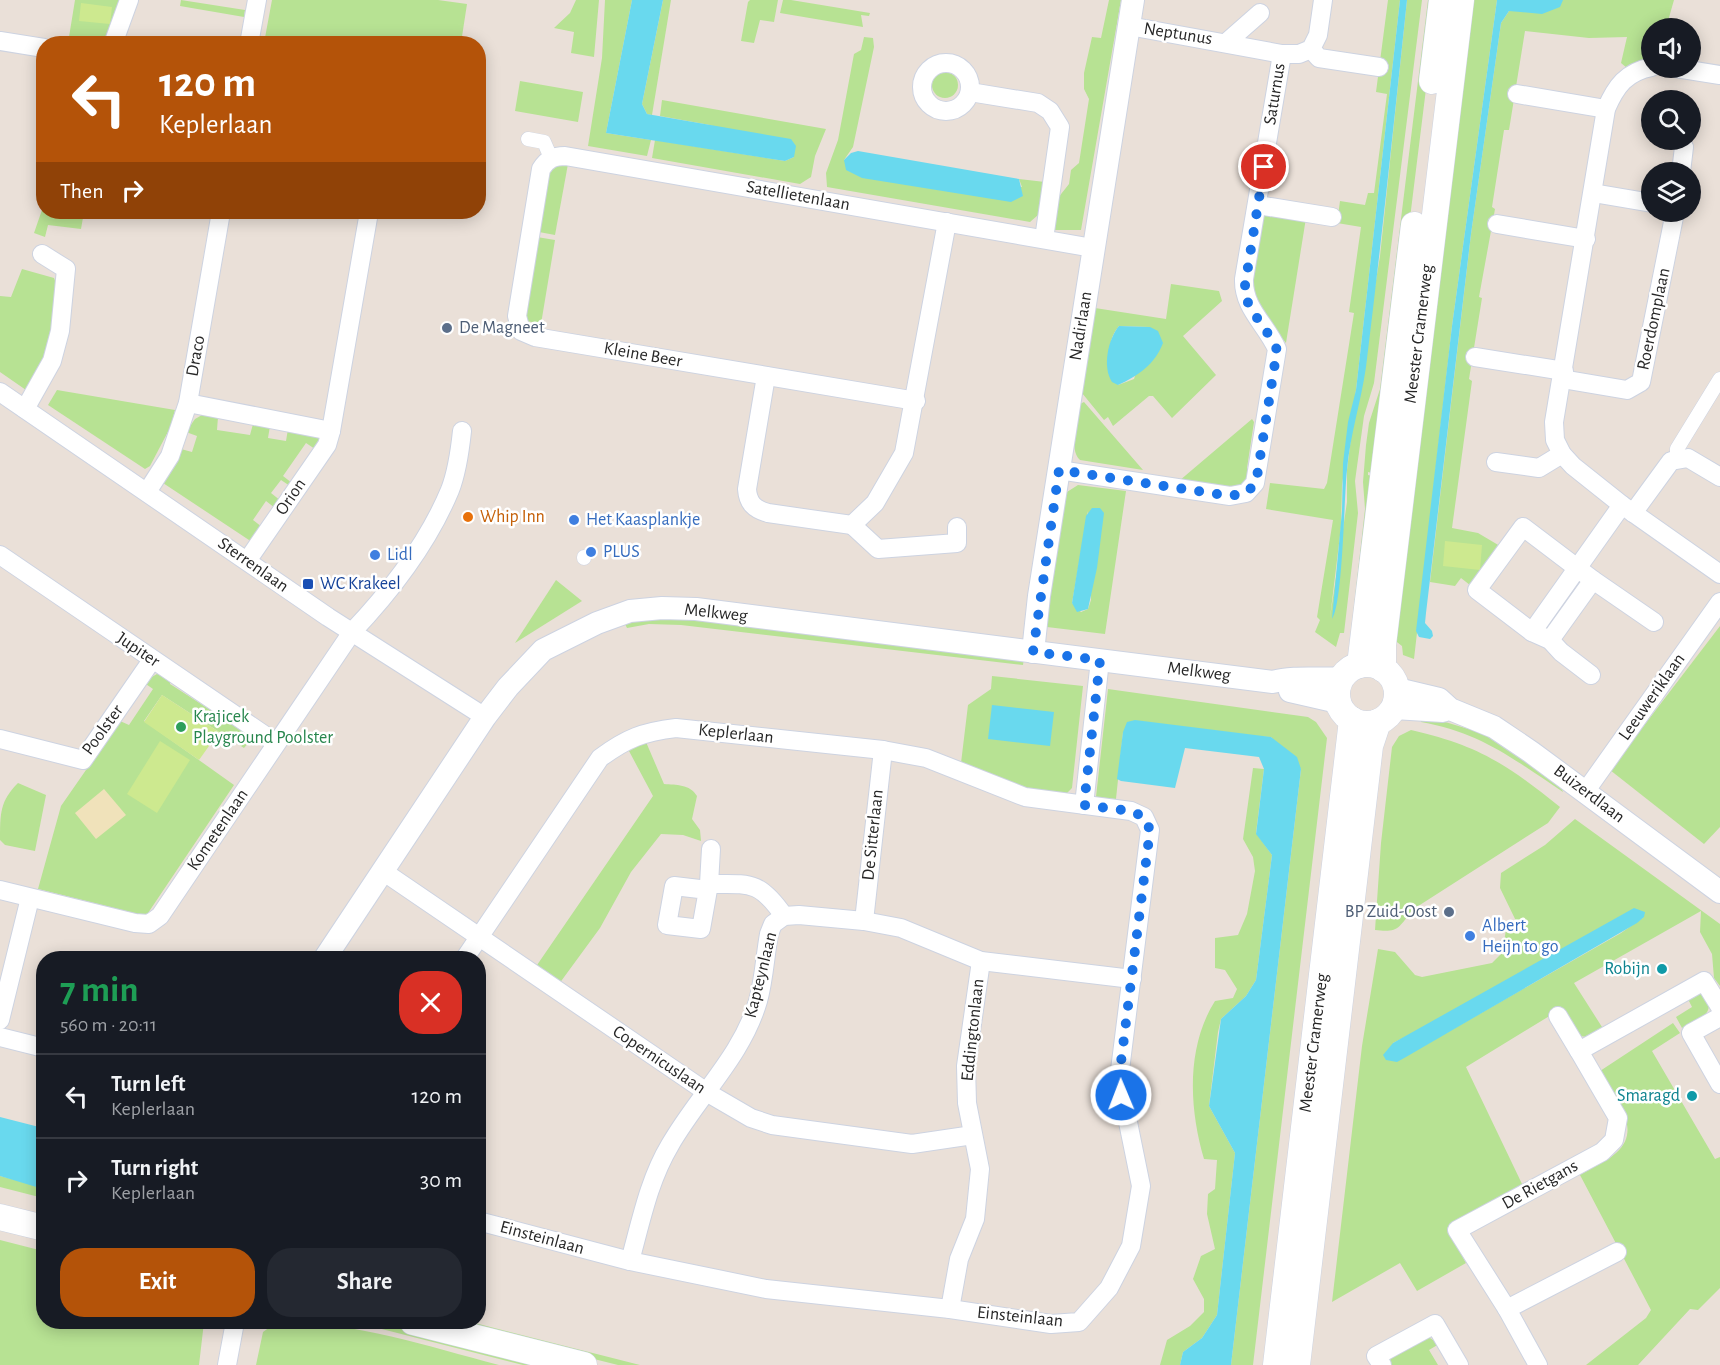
<!DOCTYPE html>
<meta charset="utf-8">
<style>
:root{--surface:#171b24;--page:#242831;--text:#f1f3f6;--muted:#9ea1a6;--line:#363941;--accent:#b45309}
body{margin:0;font-family:"Alegreya Sans",sans-serif;background:var(--page);color:var(--text);height:100vh;display:flex;flex-direction:column;font-size:22px;white-space:nowrap}
*{box-sizing:border-box;margin:0}
p{font-size:20px;color:var(--muted)}
.icon{flex:none;width:33px;height:33px;fill:none;stroke:currentColor;stroke-width:2;stroke-linecap:round;stroke-linejoin:round}
.map{position:relative;flex:1;overflow:hidden}
.drawer{position:absolute;left:36px;top:951px;width:450px;height:378px;display:flex;flex-direction:column;background:var(--surface);border-radius:24px;box-shadow:0 3px 15px #0003}
.drawer>*{flex:none}
.top-card{position:absolute;left:36px;top:36px;width:450px;height:183px;border-radius:24px;box-shadow:0 3px 15px #0003;background:#b45309;color:#fff;overflow:hidden}
.controls{position:absolute;left:1641px;top:18px;display:grid;gap:12px}
.controls a{display:grid;place-items:center;width:60px;height:60px;border-radius:50%;background:var(--surface);box-shadow:0 3px 15px #0003;font-size:30px}
.pin{position:absolute;display:grid;place-items:center;width:51px;height:51px;color:#fff;margin:-26px;border:3px solid #fff;border-radius:50%;box-shadow:0 2px 6px #0007}
.me{position:absolute;width:66px;margin:-33px;rotate:359deg;stroke-linejoin:round;filter:drop-shadow(0 0 4px #0008)}
.turn{display:flex;align-items:center;gap:21px;height:126px;padding:0 24px;font-size:27px}
.turn .icon{width:78px;height:78px;stroke-width:2.5}
.turn b{display:block;font-size:42px;line-height:51px}
.then{display:flex;align-items:center;height:57px;padding:0 24px;background:#0003;gap:12px;font-size:22px}
.round{display:grid;place-items:center;flex:none;width:63px;height:63px;border-radius:24px;background:var(--page)}
.headline{display:flex;align-items:center;justify-content:space-between;height:102px;padding:0 24px}
h1{font-size:36px;font-weight:600;line-height:45px;color:#1e9e55}
.action{display:flex;gap:12px;margin-top:auto;padding:12px 24px}
.action a{flex:1;height:69px;border-radius:24px;background:var(--accent);color:#fff;font-size:24px;font-weight:600;line-height:69px;text-align:center}
.action a+a{background:var(--page);color:var(--text)}
ul{padding:0;list-style:none}
li{display:flex;align-items:center;gap:18px;height:84px;padding:0 24px;border-top:2px solid var(--line)}
li div{flex:1}
li b{display:block;font-size:22px}
li em{font-style:normal}
.map>svg:first-child{display:block}
</style>
<div class="map">
<svg width="1720" height="1365" viewBox="0 0 1720 1365">
<rect width="100%" height="100%" fill="#eae0d8"/>
<!-- green -->
<g fill="#b7e293" fill-rule="evenodd">
<path d="M75,0H121L110,36L103,43H75L76,39L69,37Z"/>
<path d="M181,0L245,10L244,17L180,6Z"/>
<path d="M272,0H438L467,4L461,43L390,44L374,40L370,44L264,43Z"/>
<path d="M576,0H599L594,57L571,53L574,32L554,28L570,13Z"/>
<path d="M605,0H632L606,133L651,140L647,156L588,146L602,58Z"/>
<path d="M663,0H671L652,115L647,114L642,104Z"/>
<path d="M750,0H778L774,22L760,20L754,43L741,41L748,2Z"/>
<path d="M783,0H791L870,13L869,16L861,15L863,27L780,13Z"/>
<path d="M1109,0H1121L1081,230H1050L1054,203L1069,184L1071,170L1079,163L1089,99L1084,89V73L1092,37L1101,38Z"/>
<path d="M1388,0H1400L1356,390L1342,485L1341,527L1330,618L1347,502V470L1353,421L1380,256L1407,0H1422L1374,383L1364,416L1355,481L1358,513L1344,633H1340L1336,647L1315,632L1320,620L1317,617L1333,520L1266,509L1270,483L1324,489L1327,483L1354,313L1349,312L1361,227L1337,223L1340,201L1365,205L1368,193H1374L1387,94L1376,92Z"/>
<path d="M1428,0H1437L1387,404L1372,473L1368,472V475L1372,476L1351,633L1365,509L1363,482L1366,445L1369,423L1380,389Z"/>
<path d="M1465,0H1497L1452,326L1414,659L1403,655L1402,646L1393,639Z"/>
<path d="M1562,0H1674L1666,28H1652L1651,61L1627,68L1621,63L1627,37L1589,38L1525,31L1509,130H1504L1492,207L1495,209L1479,297L1482,298L1469,379L1472,381L1452,528L1478,533L1505,549L1475,589L1461,578L1455,586L1430,582L1471,234L1501,23L1509,11Z"/>
<path d="M864,37L873,38L874,47L853,147L844,160L1022,187L1019,179L1045,182L1038,215L1030,222L827,187L826,173L838,140L854,54L861,50Z"/>
<circle cx="945" cy="85" r="13"/>
<path d="M520,81L583,92L578,122L515,111Z"/>
<path d="M662,100L826,129L815,156L811,177L800,184L652,158L655,140L785,161L794,157L710,125L660,116Z"/>
<path d="M568,164L555,235L539,232L548,175L557,165Z"/>
<path d="M43,207L44,212H84L81,229L48,225L45,237L34,233Z"/>
<path d="M1264,213L1306,218L1286,343L1251,302L1252,284Z"/>
<path d="M537,237L555,240L541,324L527,321L524,318Z"/>
<path d="M22,269L54,278L58,289L48,354L26,390L0,372V296L11,297Z"/>
<path d="M1171,284L1219,291L1222,301L1183,336L1216,375L1172,418L1153,396H1149L1113,426L1108,417L1104,420L1082,393L1095,308L1166,319ZM1119,326L1150,327L1134,379L1118,385C1113,365 1103,344 1119,326Z"/>
<path d="M57,390L175,410L171,426L150,466L145,469L48,405Z"/>
<path d="M1084,402L1143,470L1080,460C1068,449 1078,420 1080,404Z"/>
<path d="M202,415L218,417L217,430L250,435L253,424L270,426L268,438L286,441L288,429L318,435L321,440L315,449L306,443L283,476L292,483L290,486L281,480L271,493L281,501L275,508L266,501L253,520L262,527L252,542L163,483L181,449L192,452L197,436L186,432L195,419Z"/>
<path d="M1252,419L1254,422L1247,468L1251,474L1239,489L1179,481Z"/>
<path d="M1078,485L1126,491L1105,634L1047,627L1049,600L1067,492ZM1088,511L1091,600L1088,609L1081,612L1072,603Z"/>
<path d="M556,580L582,601L515,643Z"/>
<path d="M691,618L1024,658L1023,665L681,625L649,624L627,628L625,624L639,620Z"/>
<path d="M1720,626V827L1704,844L1610,770Z"/>
<path d="M157,674L170,678V684L246,733L255,735L244,748L162,695L144,721L234,785L146,916L38,889L61,806L120,721L129,725L153,689L143,682Z"/>
<path d="M992,676L1083,686L1072,788L1067,793L1034,791L961,763L968,705L991,689Z"/>
<path d="M1108,689L1308,717L1316,722L1327,738L1253,1365H1231L1301,769L1271,737L1123,732L1116,799L1096,797Z"/>
<path d="M1422,715L1475,731L1498,741L1561,787L1563,792C1513,759 1482,733 1421,722Z"/>
<path d="M1411,730C1480,746 1506,764 1560,807L1548,823L1412,910C1399,928 1398,933 1375,930L1381,843L1392,747L1399,736Z"/>
<path d="M646,742L664,784C676,785 690,784 697,796L692,819L700,830L701,841L683,835L661,834L631,872L600,928L559,984L535,968L653,796L629,751Z"/>
<path d="M1253,768L1264,769L1256,833L1272,855L1256,980L1246,996L1221,1019L1218,1032L1209,1106L1235,1153L1217,1315L1202,1338L1183,1352L1180,1365H1160L1167,1340L1190,1326L1204,1312V1299L1193,1279L1201,1256L1215,1249L1207,1214L1208,1194L1215,1189L1217,1160L1204,1159C1189,1108 1186,1047 1215,1001L1233,998L1237,989L1225,970L1215,968V938L1238,935L1247,914L1255,871L1253,857L1243,839Z"/>
<path d="M18,783L46,795L35,851L5,845L0,840C0,813 0,801 18,783Z"/>
<path d="M1575,819L1720,924V986L1714,978L1712,954L1700,932L1701,911L1574,983L1602,1027L1586,1037L1581,1036L1570,1019L1556,1012L1466,1067L1523,1186L1447,1228L1466,1263L1417,1291L1400,1263L1332,1302L1362,1046L1378,949L1395,952L1415,975L1422,977L1492,963L1502,953L1506,930L1517,923L1500,888L1501,873L1545,845ZM1644,917L1621,933L1397,1061L1393,1043Z"/>
<path d="M1695,992L1705,994C1717,1015 1698,1019 1682,1028L1676,1017L1692,1007L1687,997Z"/>
<path d="M1673,1023L1680,1033L1652,1051L1715,1159L1720,1157V1288L1698,1310L1690,1309L1638,1365H1586L1646,1318L1651,1310L1580,1175C1591,1168 1606,1162 1616,1153C1644,1129 1614,1096 1600,1071Z"/>
<path d="M0,1176L43,1187V1198L0,1187Z"/>
<path d="M0,1240L43,1251L44,1322H204L199,1365H0Z"/>
<path d="M277,1322C352,1321 427,1346 499,1365H256L263,1332Z"/>
<path d="M340,1322H379L549,1365H523L370,1326Z"/>
<path d="M446,1322H471L640,1365H618Z"/>
<path d="M1427,1336L1439,1344L1429,1350L1438,1365H1389L1392,1353Z"/>
</g>
<!-- sand -->
<path fill="#f0e2ba" d="M104,789L126,815L96,839L75,813Z"/>
<!-- pitch -->
<g fill="#cde98f">
<path d="M81,3L112,7L110,24L79,21Z"/>
<path d="M1445,541L1482,545L1480,570L1443,566Z"/>
<path d="M162,695L219,732L199,760L144,722Z"/>
<path d="M160,741L190,760L157,813L127,794Z"/>
</g>
<!-- water -->
<g fill="#69d9ee">
<path d="M632,0H663L642,104L647,114L791,139L796,146L794,157L785,161L606,133Z"/>
<path d="M1400,0H1407C1394,123 1381,245 1366,367C1361,402 1350,435 1347,470C1344,496 1343,603 1332,619L1342,511L1343,463L1348,422L1356,390Z"/>
<path d="M1497,0H1563L1560,7L1542,14L1509,11L1501,23L1471,234L1426,613L1425,623L1432,631L1433,636L1430,639L1419,637L1416,631L1452,326Z"/>
<path d="M858,151L1019,179L1023,196L1011,202L862,178L846,170L844,160L851,153Z"/>
<path d="M1119,326L1150,327L1158,331L1163,343C1155,364 1138,376 1118,385L1112,382C1102,367 1108,339 1119,326Z"/>
<path d="M1092,508H1100L1104,513L1097,568L1088,609L1077,612L1072,603L1086,516Z"/>
<path d="M992,705L1054,712L1050,746L988,739Z"/>
<path d="M1135,720L1271,737L1297,757L1301,769L1231,1365H1180L1183,1352L1202,1338L1217,1315L1235,1153L1209,1106L1221,1019L1246,996L1256,980L1272,855L1256,834L1264,769L1259,757L1185,748L1175,788L1121,781L1117,779L1123,732L1127,722Z"/>
<path d="M1634,908L1645,912L1644,917L1637,923L1406,1057L1397,1062L1386,1060L1383,1055L1393,1043Z"/>
<path d="M0,1117L43,1128V1189L0,1176Z"/>
</g>
<g fill="none" stroke-linecap="round" stroke-linejoin="round">
<defs>
<g id="pedestrian">
<path d="M528,139L544,142L551,158"/>
<path d="M1677,460V449L1720,379"/>
<path d="M584,558V557"/>
</g>
<g id="minor">
<path d="M1129,26L1282,54H1299L1311,49L1318,35L1323,0"/>
<path d="M0,41L44,48"/>
<path d="M1227,42L1260,13"/>
<path d="M113,44L129,0"/>
<path d="M249,44L257,0"/>
<path d="M1311,49L1319,58L1379,67"/>
<circle cx="946" cy="87" r="24"/>
<path d="M1652,67C1626,72 1616,86 1606,109L1554,422L1555,440L1562,454L1573,466L1622,505L1720,574"/>
<path d="M1676,68L1720,75"/>
<path d="M970,92L1038,103L1050,111L1060,127L1044,239"/>
<path d="M1517,94L1606,109"/>
<path d="M1681,172L1684,147"/>
<path d="M1593,193L1652,203"/>
<path d="M1258,205L1332,217"/>
<path d="M1497,224L1586,239"/>
<path d="M1475,357L1564,371"/>
<path d="M766,376L747,489C748,503 754,509 768,513L852,525L875,503L904,453L947,222"/>
<path d="M1562,379L1627,390L1641,382L1675,212"/>
<path d="M0,392L328,617L485,717"/>
<path d="M916,401L535,337L521,331L517,316L541,169C547,159 554,156 565,156L1093,248"/>
<path d="M188,403L331,431L369,212"/>
<path d="M25,409L52,361L60,331L66,269L42,254"/>
<path d="M1496,462L1539,468L1562,454"/>
<path d="M1059,470L1230,496L1246,493L1255,483L1277,349C1266,324 1243,308 1244,279L1282,54"/>
<path d="M147,492L170,456L188,403L221,212"/>
<path d="M1633,513L1671,461L1688,458L1720,477"/>
<path d="M852,525L878,549L957,543V527"/>
<path d="M0,555L276,743"/>
<path d="M247,561L327,445L331,431"/>
<path d="M1532,632L1622,505"/>
<path d="M1550,640L1593,580"/>
<path d="M1591,675L1561,652L1550,640L1532,632L1477,590L1523,527L1593,580L1654,622"/>
<path d="M0,739L83,760L152,660"/>
<path d="M1585,792L1720,602"/>
<path d="M1084,805L1100,660"/>
<path d="M384,872L708,1093L751,1118L772,1125L912,1144L973,1135"/>
<path d="M709,884L711,849"/>
<path d="M0,890L135,923L149,924L160,916L352,632C391,591 428,543 450,490C457,472 460,450 462,431"/>
<path d="M708,890L674,886L667,925L701,929L709,884C750,884 759,880 784,916"/>
<path d="M864,921L883,750"/>
<path d="M465,958L600,758C627,738 643,732 676,728L883,750L926,758L1025,797L1131,811L1144,817L1150,830L1119,1078L1141,1186L1131,1246L1109,1288L1079,1322L1051,1324L950,1309L766,1289L630,1261L478,1221"/>
<path d="M1558,1016L1579,1051"/>
<path d="M1720,1017L1691,1033L1720,1084"/>
<path d="M0,1020L30,898"/>
<path d="M0,1037L44,1048"/>
<path d="M630,1261C641,1221 649,1180 670,1145C698,1096 742,1056 758,1001C764,980 765,956 769,934L773,924L784,916L799,915L864,921L901,928L981,961L1132,979"/>
<path d="M950,1309L959,1259L975,1219L980,1169L967,1103L966,1066L981,961"/>
<path d="M1507,1309L1617,1252"/>
<path d="M227,1365L235,1322"/>
<path d="M1382,1365L1376,1356L1435,1324L1459,1365"/>
<path d="M1538,1365L1507,1309L1457,1230L1602,1152L1614,1140L1618,1118L1579,1051L1704,981L1720,1007"/>
</g>
<g id="tertiary">
<path d="M1033,652L1039,596L1133,0"/>
<path d="M1397,689L1439,699L1450,709L1494,727L1531,752L1720,892"/>
<path d="M1290,691L1338,702"/>
<path d="M1394,708L1443,711"/>
<path d="M325,958L485,717L508,687L543,650L597,623L630,611L662,608L696,609L1273,682C1295,676 1319,680 1342,678"/>
</g>
<g id="secondary">
<path d="M1432,81L1442,0"/>
<circle cx="1367" cy="694" r="30"/>
<path d="M1360,665L1414,225"/>
<path d="M1383,669V645L1461,0"/>
<path d="M0,1217L44,1228"/>
<path d="M413,1322L584,1365"/>
<path d="M1276,1365L1352,720"/>
<path d="M1297,1365L1370,746L1378,722"/>
</g>
</defs>
<!-- pedestrian casing -->
<use href="#pedestrian" stroke="#cdd3e1" stroke-width="15"/>
<!-- minor casing -->
<use href="#minor" stroke="#cdd3e1" stroke-width="20"/>
<!-- tertiary casing -->
<use href="#tertiary" stroke="#cdd3e1" stroke-width="24"/>
<!-- secondary casing -->
<use href="#secondary" stroke="#cdd3e1" stroke-width="27"/>
<!-- pedestrian -->
<use href="#pedestrian" stroke="#fff" stroke-width="14"/>
<!-- minor -->
<use href="#minor" stroke="#fff" stroke-width="18"/>
<!-- tertiary -->
<use href="#tertiary" stroke="#fff" stroke-width="22"/>
<!-- secondary -->
<use href="#secondary" stroke="#fff" stroke-width="26"/>
</g>
<g fill="none" stroke-linecap="round" stroke-linejoin="round">
<!-- route -->
<path stroke="#1a73e8" stroke-width="10" stroke-dasharray="0 18" d="M1121,1095L1119,1078L1150,830L1144,817L1131,811L1084,805L1100,660L1033,652L1059,470L1230,496L1246,493L1256,483L1277,350C1268,329 1250,314 1244,292L1264,167"/>
</g>
<!-- markers -->
<g fill="#5c6f8a" stroke="#fff" stroke-width="2">
<circle cx="447" cy="328" r="6"/>
<circle cx="1449" cy="912" r="6"/>
</g>
<circle fill="#e8710a" stroke="#fff" stroke-width="2" cx="468" cy="517" r="6"/>
<g fill="#3f7fe0" stroke="#fff" stroke-width="2">
<circle cx="574" cy="520" r="6"/>
<circle cx="591" cy="552" r="6"/>
<circle cx="375" cy="555" r="6"/>
<circle cx="1470" cy="936" r="6"/>
</g>
<rect fill="#1a4fb4" stroke="#fff" stroke-width="2" x="302" y="578" width="12" height="12" rx="3"/>
<circle fill="#2e9e5b" stroke="#fff" stroke-width="2" cx="181" cy="727" r="6"/>
<g fill="#0f9aa8" stroke="#fff" stroke-width="2">
<circle cx="1662" cy="969" r="6"/>
<circle cx="1692" cy="1096" r="6"/>
</g>
<g text-anchor="middle" dominant-baseline="central" stroke-width="5" stroke-linejoin="round" paint-order="stroke">
<!-- street labels -->
<g font-size="18" fill="#272727" stroke="#fff">
<text transform="translate(1178 34) rotate(9)">Neptunus</text>
<text transform="translate(1275 94) rotate(-81)">Saturnus</text>
<text transform="translate(798 196) rotate(10)">Satellietenlaan</text>
<text transform="translate(1654 319) rotate(-78)">Roerdomplaan</text>
<text transform="translate(1081 326) rotate(-81)">Nadirlaan</text>
<text transform="translate(1419 334) rotate(-83)">Meester Cramerweg</text>
<text transform="translate(643 355) rotate(10)">Kleine Beer</text>
<text transform="translate(196 356) rotate(-80)">Draco</text>
<text transform="translate(291 497) rotate(-56)">Orion</text>
<text transform="translate(253 565) rotate(35)">Sterrenlaan</text>
<text transform="translate(716 613) rotate(6)">Melkweg</text>
<text transform="translate(138 650) rotate(34)">Jupiter</text>
<text transform="translate(1199 672) rotate(7)">Melkweg</text>
<text transform="translate(1652 697) rotate(-55)">Leeuweriklaan</text>
<text transform="translate(103 730) rotate(-54)">Poolster</text>
<text transform="translate(736 734) rotate(6)">Keplerlaan</text>
<text transform="translate(1589 794) rotate(37)">Buizerdlaan</text>
<text transform="translate(218 830) rotate(-56)">Kometenlaan</text>
<text transform="translate(873 835) rotate(-84)">De Sitterlaan</text>
<text transform="translate(761 975) rotate(-76)">Kapteynlaan</text>
<text transform="translate(973 1030) rotate(-84)">Eddingtonlaan</text>
<text transform="translate(1314 1043) rotate(-83)">Meester Cramerweg</text>
<text transform="translate(659 1060) rotate(34)">Copernicuslaan</text>
<text transform="translate(1540 1185) rotate(-29)">De Rietgans</text>
<text transform="translate(542 1238) rotate(15)">Einsteinlaan</text>
<text transform="translate(1020 1317) rotate(6)">Einsteinlaan</text>
</g>
<!-- service labels -->
<g font-size="18" fill="#4e5e75" stroke="#fff" text-anchor="start">
<text x="459" y="328">De Magneet</text>
<text x="1437" y="912" text-anchor="end">BP Zuid-Oost</text>
</g>
<!-- food labels -->
<g font-size="18" fill="#c56008" stroke="#fff" text-anchor="start">
<text x="480" y="517">Whip Inn</text>
</g>
<!-- shop labels -->
<g font-size="18" fill="#366cbe" stroke="#fff" text-anchor="start">
<text x="586" y="520">Het Kaasplankje</text>
<text x="603" y="552">PLUS</text>
<text x="387" y="555">Lidl</text>
<text x="1482" y="926">Albert<tspan x="1482" dy="21">Heijn to go</tspan></text>
</g>
<!-- transit labels -->
<g font-size="18" fill="#164399" stroke="#fff" text-anchor="start">
<text x="320" y="584">WC Krakeel</text>
</g>
<!-- leisure labels -->
<g font-size="18" fill="#27864d" stroke="#fff" text-anchor="start">
<text x="193" y="717">Krajicek<tspan x="193" dy="21">Playground Poolster</tspan></text>
</g>
<!-- culture labels -->
<g font-size="18" fill="#0d838f" stroke="#fff" text-anchor="end">
<text x="1650" y="969">Robijn</text>
<text x="1680" y="1096">Smaragd</text>
</g>
</g>
</svg>
<div class="controls">
<a><svg class="icon" aria-label="sound" viewBox="0 0 24 24"><path d="M4 9h4l5-4v14l-5-4H4zM17 9q2 3 0 6"/></svg></a>
<a><svg class="icon" aria-label="search" viewBox="0 0 24 24"><circle cx="10" cy="10" r="6"/><path d="M15 15l6 6"/></svg></a>
<a><svg class="icon" aria-label="layers" viewBox="0 0 24 24"><path d="M12 4l9 5-9 5-9-5zM3 14l9 5 9-5"/></svg></a>
</div>
<div class="pin" style="left:1264px;top:167px;background:#d93025"><svg class="icon" aria-label="arrive" viewBox="0 0 24 24"><path d="M6 21V4h12l-3 4 3 4H6"/></svg></div>
<svg class="me" style="left:1121px;top:1095px" viewBox="-20 -20 40 40"><circle r="17" fill="#1a73e8" stroke="#fff" stroke-width="3"/><path d="M0-11L8 9 0 5-8 9z" fill="#fff"/></svg>
<div class="top-card">
<div class="turn"><svg class="icon" aria-label="left" viewBox="0 0 24 24"><path d="M17 20v-9H6M10 6l-5 5 5 5"/></svg><div><b>120 m</b>Keplerlaan</div></div>
<div class="then">Then<svg class="icon" aria-label="right" viewBox="0 0 24 24"><path d="M7 20v-9h11M14 6l5 5-5 5"/></svg></div>
</div>
<section class="drawer">
<div class="headline"><div><h1>7 min</h1><p>560 m · 20:11</p></div><a class="round" style="background:#d93025;color:#fff"><svg class="icon" aria-label="close" viewBox="0 0 24 24"><path d="M6 6l12 12M18 6L6 18"/></svg></a></div>
<ul>
<li><svg class="icon" aria-label="left" viewBox="0 0 24 24"><path d="M17 20v-9H6M10 6l-5 5 5 5"/></svg><div><b>Turn left</b><p>Keplerlaan</p></div><em>120 m</em></li>
<li><svg class="icon" aria-label="right" viewBox="0 0 24 24"><path d="M7 20v-9h11M14 6l5 5-5 5"/></svg><div><b>Turn right</b><p>Keplerlaan</p></div><em>30 m</em></li>
</ul>
<div class="action"><a>Exit</a><a>Share</a></div>
</section>
</div>
